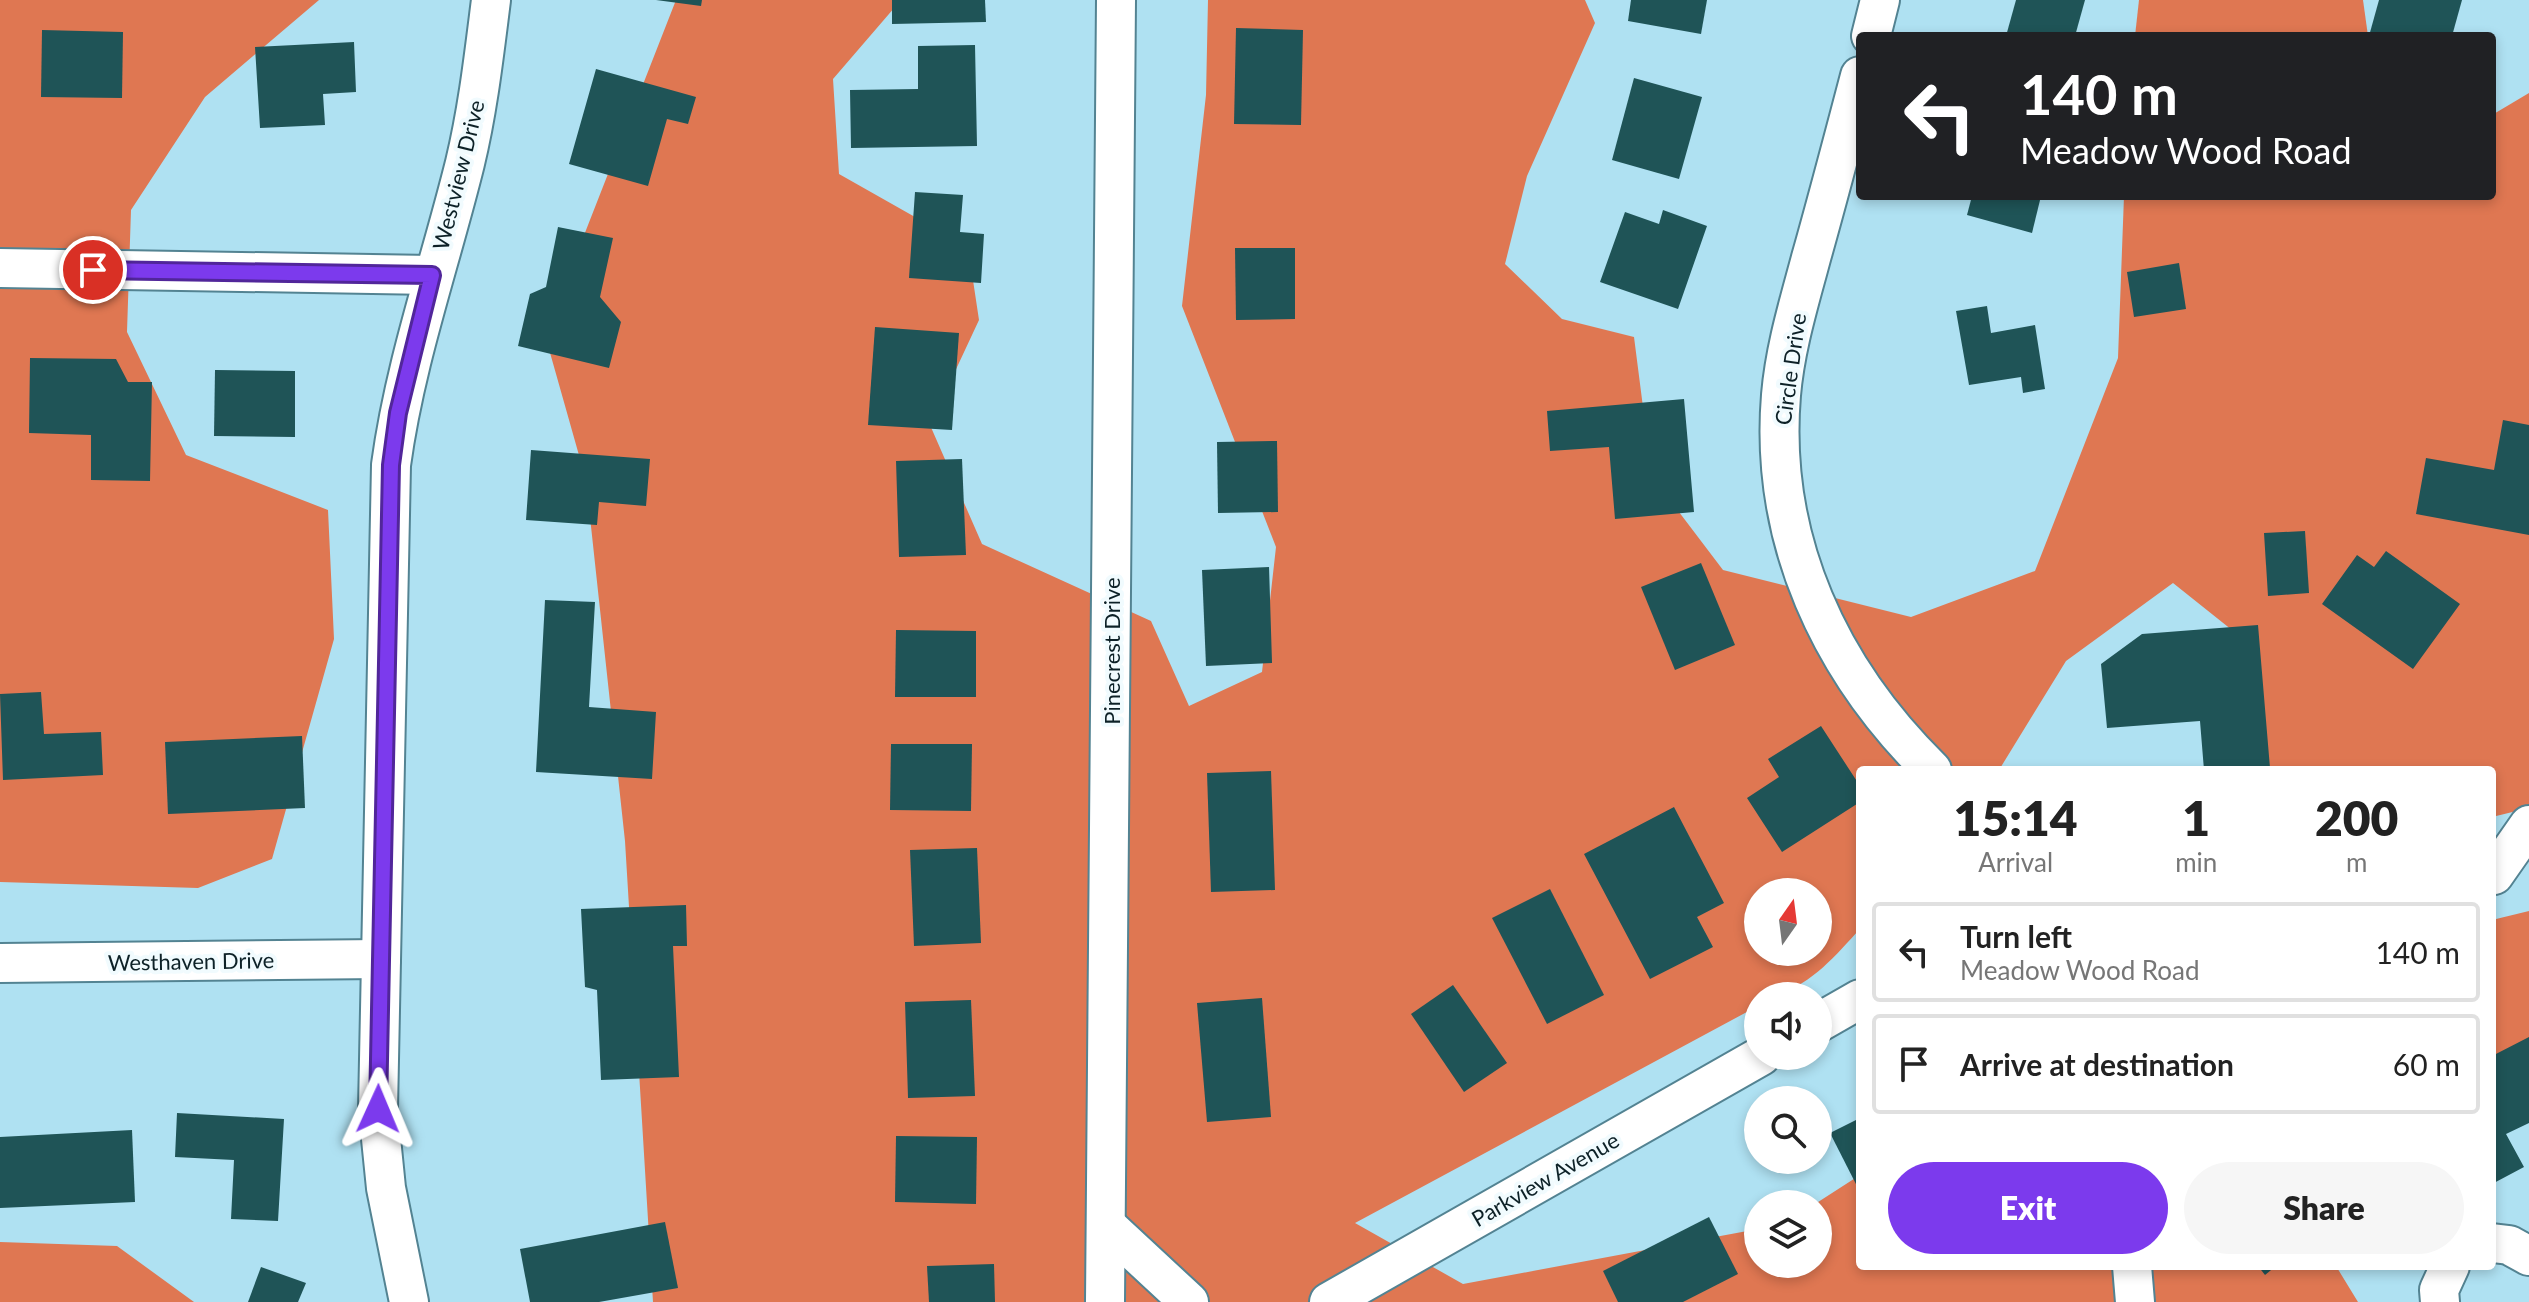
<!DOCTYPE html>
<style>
:root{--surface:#fff;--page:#f6f6f6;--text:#222;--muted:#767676;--line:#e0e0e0;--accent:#7c3aed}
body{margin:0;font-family:Lato,sans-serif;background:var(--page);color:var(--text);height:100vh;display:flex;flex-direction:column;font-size:30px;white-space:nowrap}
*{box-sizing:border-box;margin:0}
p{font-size:26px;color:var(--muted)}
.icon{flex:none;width:44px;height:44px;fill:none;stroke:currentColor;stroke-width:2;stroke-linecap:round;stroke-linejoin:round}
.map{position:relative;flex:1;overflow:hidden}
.side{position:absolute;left:1856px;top:766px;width:640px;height:504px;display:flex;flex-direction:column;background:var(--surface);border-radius:8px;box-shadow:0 4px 12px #0003}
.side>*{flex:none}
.top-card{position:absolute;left:1856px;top:32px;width:640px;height:168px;border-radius:8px;box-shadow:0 4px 12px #0003;background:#202124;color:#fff;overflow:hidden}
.needle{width:52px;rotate:14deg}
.tools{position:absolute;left:1744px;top:878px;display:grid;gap:16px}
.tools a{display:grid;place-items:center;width:88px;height:88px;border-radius:50%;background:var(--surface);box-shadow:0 4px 12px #0003;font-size:40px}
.pin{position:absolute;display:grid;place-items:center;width:68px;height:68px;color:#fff;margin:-34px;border:4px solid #fff;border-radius:50%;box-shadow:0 2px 8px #0007}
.me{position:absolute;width:88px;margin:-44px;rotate:1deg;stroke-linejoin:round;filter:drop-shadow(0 0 6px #0008)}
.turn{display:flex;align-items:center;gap:28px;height:168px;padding:0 32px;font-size:36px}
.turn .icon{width:104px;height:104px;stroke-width:2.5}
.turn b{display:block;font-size:56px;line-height:68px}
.eta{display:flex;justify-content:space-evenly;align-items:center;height:136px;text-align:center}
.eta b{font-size:48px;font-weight:800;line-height:56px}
.action{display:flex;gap:16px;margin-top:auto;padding:16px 32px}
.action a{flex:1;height:92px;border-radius:48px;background:var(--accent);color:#fff;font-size:32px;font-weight:800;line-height:92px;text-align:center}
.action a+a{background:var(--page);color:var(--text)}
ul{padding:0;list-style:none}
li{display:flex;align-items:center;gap:24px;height:100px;margin:0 16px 12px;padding:0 16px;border:4px solid var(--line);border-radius:8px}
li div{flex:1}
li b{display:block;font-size:30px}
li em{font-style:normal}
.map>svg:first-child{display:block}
</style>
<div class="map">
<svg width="2529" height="1302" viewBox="0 0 2529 1302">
<rect width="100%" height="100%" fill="#afe1f2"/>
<!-- forest -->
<g fill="#df7752" fill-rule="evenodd">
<path d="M0,0H319L205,97L131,210L127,332L186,455L328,510L334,639L272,859L198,888L0,882Z"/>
<path d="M676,0H901L833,79L839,174L968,247L979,320L930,425L982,544L1151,621L1189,706L1262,672L1276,547L1182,306L1206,95L1208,0H1585L1595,23L1527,176L1505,264L1562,319L1634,337L1644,415L1679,512L1723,570L1911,617L2035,571L2118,358L2124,196H2492V115L2529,93V808L2492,817V770H2255L2247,642L2173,583L2066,661L1999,770H1860V929C1832,959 1803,996 1758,996V1006L1355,1223L1463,1284L1758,1229V1264H1818L1815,1204L1860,1175V1266H2336L2358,1302H653L625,841L586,480L545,335ZM1758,892H1818V952H1758Z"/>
<path d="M2139,0H2363L2368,36H2135Z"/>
<path d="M2529,911V1050L2492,1068V920Z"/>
<path d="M0,1242L117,1246L194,1302H0Z"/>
</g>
<!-- building -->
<g fill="#1f5457">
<path d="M656,0H702L701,6Z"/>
<path d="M892,0H985L986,22L892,24Z"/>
<path d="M1631,0H1707L1701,34L1628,21Z"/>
<path d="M2016,0H2085L2075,36H2006Z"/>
<path d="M2379,0H2462L2452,36H2369Z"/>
<path d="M1236,28L1303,30L1301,125L1234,124Z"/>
<path d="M42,30L123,32L122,98L41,97Z"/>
<path d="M354,42L356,92L323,94L325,125L260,128L255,47Z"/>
<path d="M975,45L977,146L851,148L850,90L918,89V46Z"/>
<path d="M596,69L696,97L688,124L667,119L648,186L569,164Z"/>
<path d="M1634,78L1702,97L1679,179L1612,160Z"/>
<path d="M915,192L963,195L960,232L984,234L981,283L909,278Z"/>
<path d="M1972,196H2041L2032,233L1967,215Z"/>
<path d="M1663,210L1707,226L1678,309L1600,282L1625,212L1659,224Z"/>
<path d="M558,227L613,238L600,297L621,322L609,368L518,346L530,294L546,287Z"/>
<path d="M1235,248H1295V319L1236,320Z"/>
<path d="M2179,263L2186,309L2134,317L2127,272Z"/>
<path d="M1987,306L1991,333L2035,325L2045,389L2023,393L2021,377L1969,385L1956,311Z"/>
<path d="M875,327L959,333L952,430L868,425Z"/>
<path d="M30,358L116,359L128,382H152L150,481L91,480V435L29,433Z"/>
<path d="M215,370L295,371V437L214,436Z"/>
<path d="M1684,399L1694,512L1615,519L1609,447L1550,451L1547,411Z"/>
<path d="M2503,420L2529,425V535L2416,514L2426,458L2494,470Z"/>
<path d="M1277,441L1278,512L1218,513L1217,442Z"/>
<path d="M531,450L650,459L646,506L599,502L597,525L526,520Z"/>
<path d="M962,459L966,555L899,557L896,461Z"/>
<path d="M2305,531L2309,593L2268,596L2264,533Z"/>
<path d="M2386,551L2460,604L2413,669L2322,604L2357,555L2374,567Z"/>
<path d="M1701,563L1735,645L1675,670L1641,587Z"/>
<path d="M1269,567L1272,663L1206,666L1202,570Z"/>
<path d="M545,600L595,602L589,707L656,712L652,779L536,772Z"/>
<path d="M2258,625L2270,768L2204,770L2200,721L2107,728L2101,664L2142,634Z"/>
<path d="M896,630L976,631V697H895Z"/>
<path d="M41,692L44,734L101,732L103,775L3,780L0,694Z"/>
<path d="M1821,726L1860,786V802L1782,852L1747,798L1779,777L1768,759Z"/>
<path d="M302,736L305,808L168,814L165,742Z"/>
<path d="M891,744H972L971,811L890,810Z"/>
<path d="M1271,771L1275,890L1211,892L1207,773Z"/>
<path d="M1674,807L1724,903L1697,917L1713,947L1650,979L1584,854Z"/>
<path d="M977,848L981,943L914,946L910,850Z"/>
<path d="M1550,889L1604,995L1547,1024L1492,918Z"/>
<path d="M686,905L687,946H673L679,1077L601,1080L597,990L585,987L581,909Z"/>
<path d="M1453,985L1507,1063L1464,1092L1411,1014Z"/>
<path d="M1262,998L1271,1117L1207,1122L1197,1003Z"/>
<path d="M971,1000L975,1096L908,1098L905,1002Z"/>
<path d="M2529,1037V1123L2506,1134L2524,1167L2492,1184V1056Z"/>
<path d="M177,1113L284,1119L278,1221L231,1219L234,1160L175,1157Z"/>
<path d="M1860,1118V1192L1830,1133Z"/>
<path d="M132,1130L135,1202L0,1208V1137Z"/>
<path d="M896,1136L977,1137L976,1204L895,1202Z"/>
<path d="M1709,1217L1738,1274L1683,1302H1618L1603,1271Z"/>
<path d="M665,1222L678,1288L599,1302H530L520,1249Z"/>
<path d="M994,1264L995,1302H929L927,1266Z"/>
<path d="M2258,1266H2276L2265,1275Z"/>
<path d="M261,1267L306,1283L298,1302H248Z"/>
</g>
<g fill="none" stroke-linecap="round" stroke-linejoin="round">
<defs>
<g id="minor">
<path d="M1871,36L1880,0"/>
<path d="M1860,76C1844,137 1828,198 1811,258C1799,303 1785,348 1781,395C1769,540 1830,670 1932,770"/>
<path d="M0,268L432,275"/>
<path d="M2494,875L2529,825"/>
<path d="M0,963L381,959"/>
<path d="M1818,1023L1860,999"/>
<path d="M1106,1225L1189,1302"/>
<path d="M2492,1243L2509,1245L2529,1256"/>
<path d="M2132,1266L2135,1302"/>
<path d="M409,1302L386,1188L378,1109L391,465C405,362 440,264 465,163C478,109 484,55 491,0"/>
<path d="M1105,1302L1116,0"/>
<path d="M1329,1302L1761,1056"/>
<path d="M2440,1302L2439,1290L2450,1266"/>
</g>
</defs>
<!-- minor casing -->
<use href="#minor" stroke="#538392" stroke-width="42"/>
<!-- minor -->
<use href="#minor" stroke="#fff" stroke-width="38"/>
</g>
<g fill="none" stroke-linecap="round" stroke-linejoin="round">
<defs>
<path id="route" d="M93,270L432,275L398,413L391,465L378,1109"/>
</defs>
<!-- route casing -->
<use href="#route" stroke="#51269a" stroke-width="20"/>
<!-- route -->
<use href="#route" stroke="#7c3aed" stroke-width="14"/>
</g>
<g text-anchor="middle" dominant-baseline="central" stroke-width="8" stroke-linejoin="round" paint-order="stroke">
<!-- street labels -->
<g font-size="22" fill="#0d2127" stroke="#f1fbfe">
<text transform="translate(458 175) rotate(-76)">Westview Drive</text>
<text transform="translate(1790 369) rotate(-82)">Circle Drive</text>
<text transform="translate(1111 651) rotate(-90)">Pinecrest Drive</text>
<text transform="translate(191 961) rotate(-1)">Westhaven Drive</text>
<text transform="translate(1545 1179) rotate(-30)">Parkview Avenue</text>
</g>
</g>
</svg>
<div class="tools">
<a><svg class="needle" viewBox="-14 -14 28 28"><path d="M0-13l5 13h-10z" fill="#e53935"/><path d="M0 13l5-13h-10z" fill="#767676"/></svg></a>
<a><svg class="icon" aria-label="sound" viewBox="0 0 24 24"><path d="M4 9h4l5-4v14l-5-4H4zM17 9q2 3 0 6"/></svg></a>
<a><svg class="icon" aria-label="search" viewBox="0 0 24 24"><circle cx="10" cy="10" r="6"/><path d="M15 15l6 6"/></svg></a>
<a><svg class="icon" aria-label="layers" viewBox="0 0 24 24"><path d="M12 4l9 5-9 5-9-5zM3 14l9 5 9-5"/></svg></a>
</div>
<div class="pin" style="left:93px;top:270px;background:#d93025"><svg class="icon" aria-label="arrive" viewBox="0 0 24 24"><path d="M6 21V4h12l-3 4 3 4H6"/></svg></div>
<svg class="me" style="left:378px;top:1109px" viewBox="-20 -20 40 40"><path d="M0-17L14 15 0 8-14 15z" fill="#7c3aed" stroke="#fff" stroke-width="4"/></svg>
<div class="top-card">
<div class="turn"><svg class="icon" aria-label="left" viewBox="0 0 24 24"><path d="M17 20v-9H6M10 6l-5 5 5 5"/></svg><div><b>140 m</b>Meadow Wood Road</div></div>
</div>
<section class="side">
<div class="eta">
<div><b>15:14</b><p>Arrival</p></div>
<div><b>1</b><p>min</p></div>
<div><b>200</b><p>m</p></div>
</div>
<ul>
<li><svg class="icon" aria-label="left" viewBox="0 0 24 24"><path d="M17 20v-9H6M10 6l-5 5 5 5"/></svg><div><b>Turn left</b><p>Meadow Wood Road</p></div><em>140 m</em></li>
<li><svg class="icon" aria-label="arrive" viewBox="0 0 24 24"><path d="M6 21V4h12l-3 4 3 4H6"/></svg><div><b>Arrive at destination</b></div><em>60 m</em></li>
</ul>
<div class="action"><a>Exit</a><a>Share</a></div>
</section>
</div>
